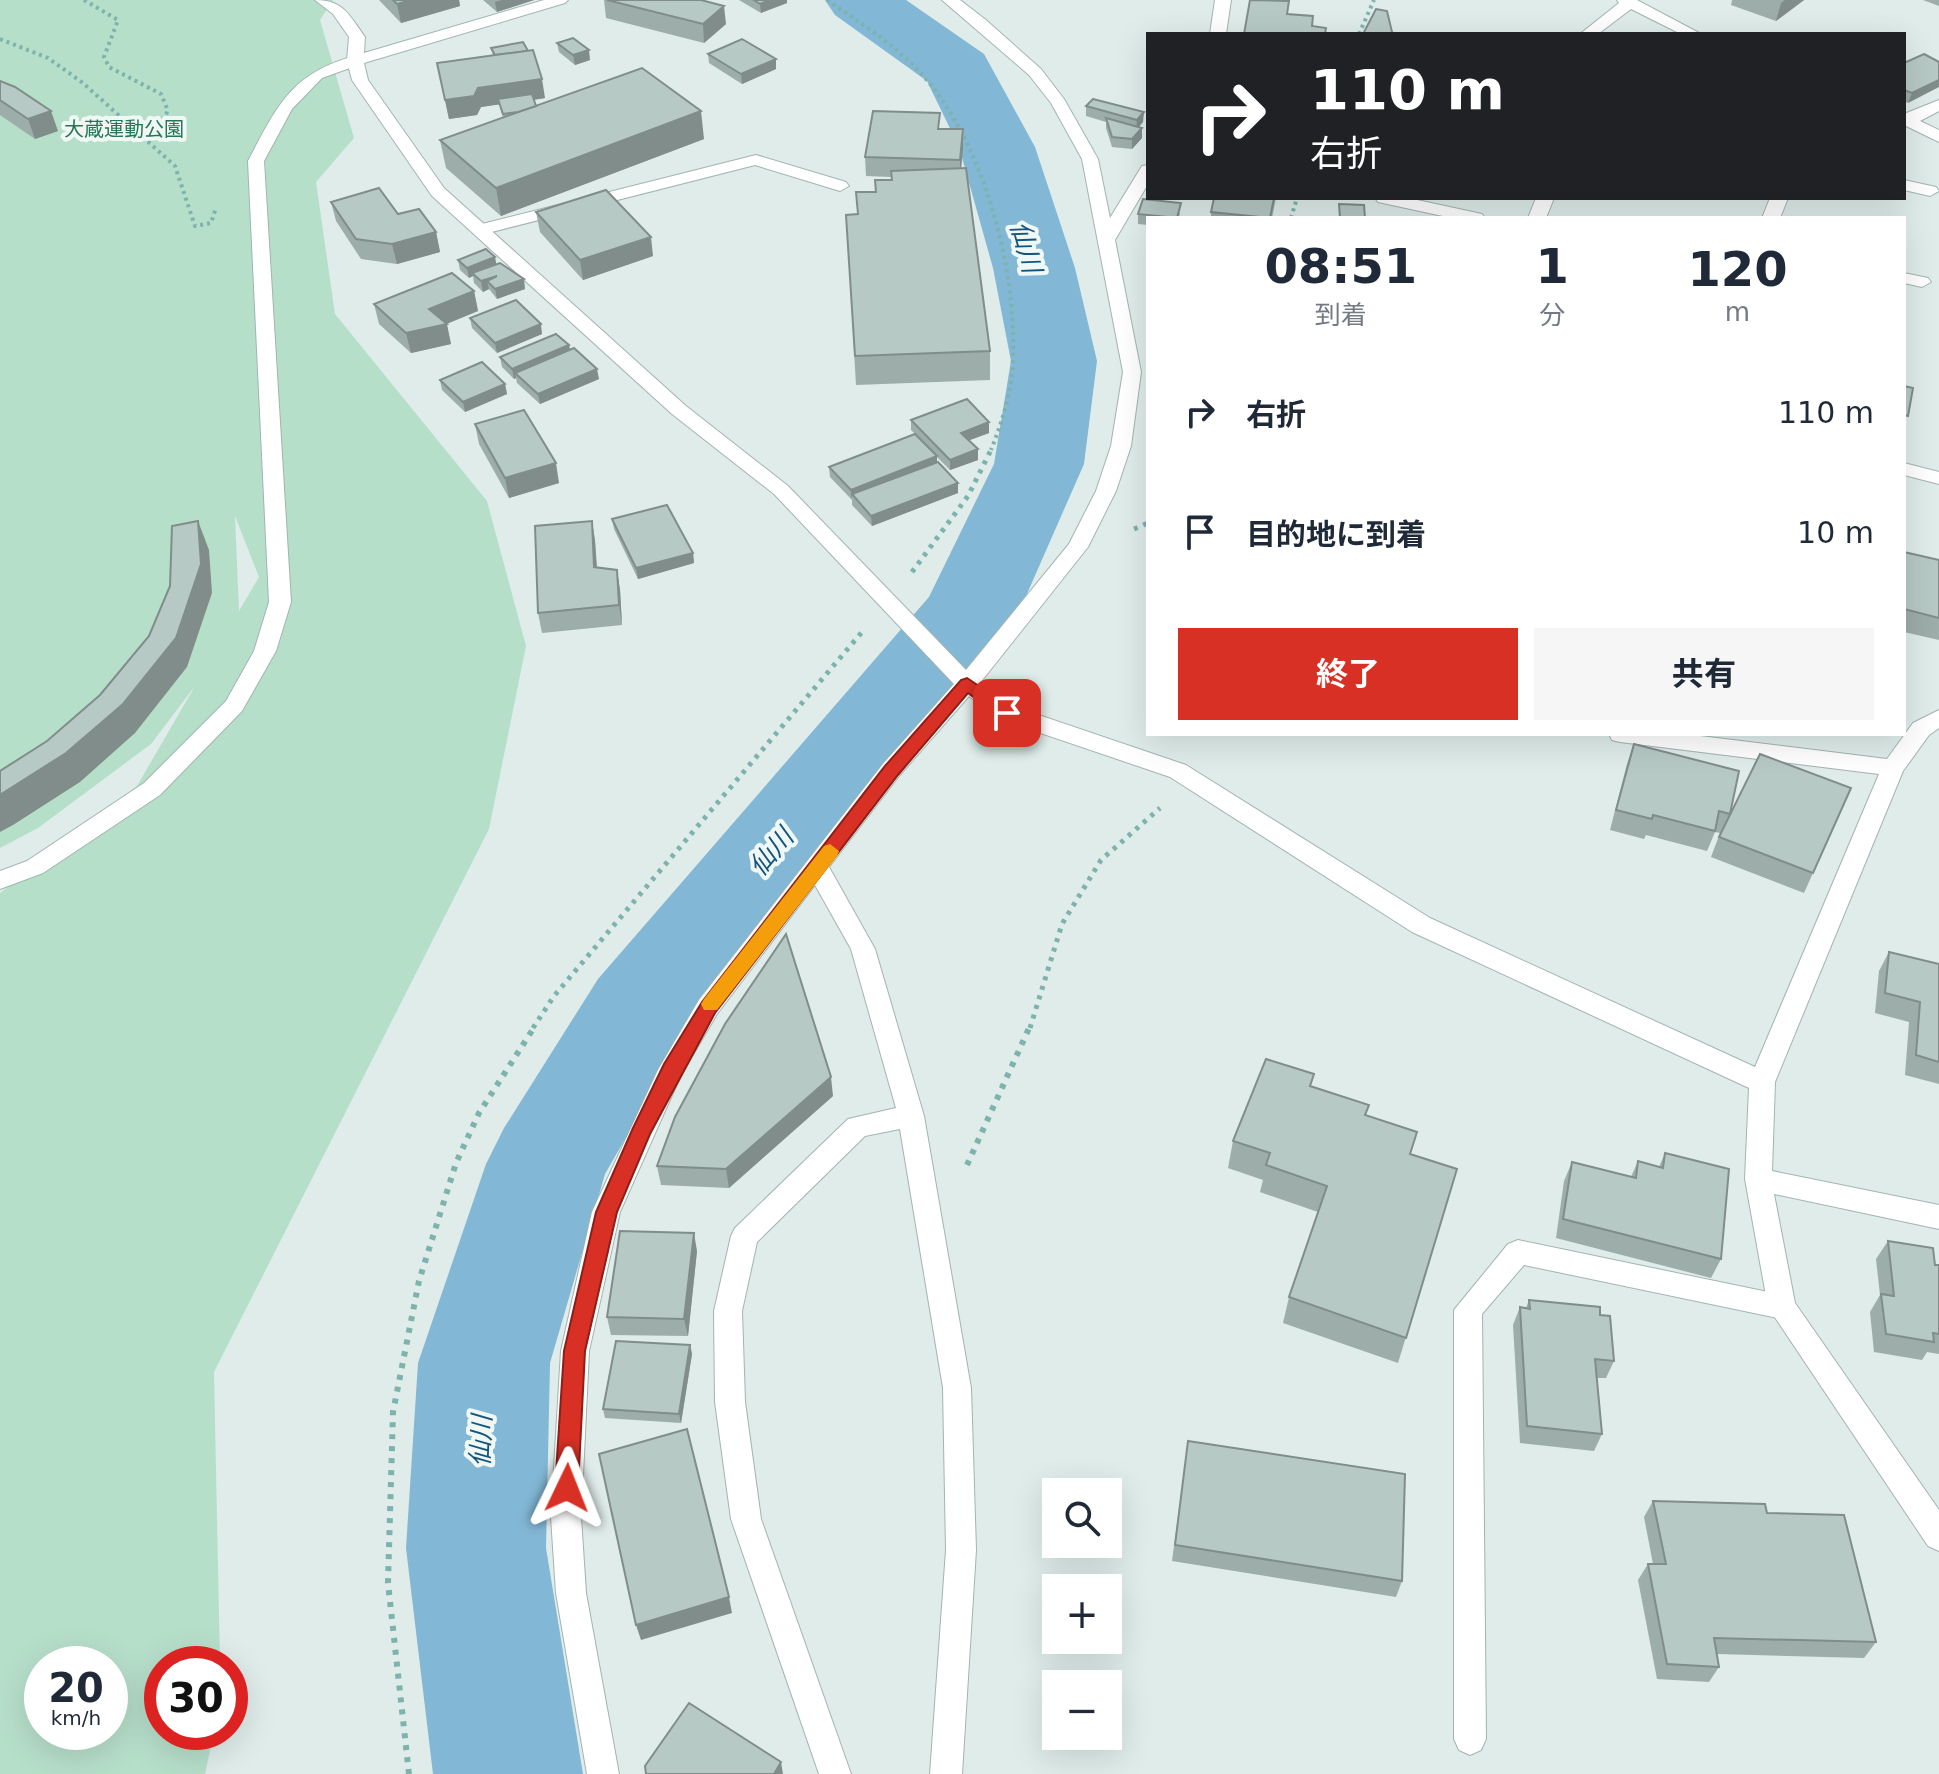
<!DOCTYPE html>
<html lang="ja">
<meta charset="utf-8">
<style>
:root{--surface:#fff;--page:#f6f6f7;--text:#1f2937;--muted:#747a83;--accent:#d93025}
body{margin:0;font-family:"DejaVu Sans","Noto Sans JP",sans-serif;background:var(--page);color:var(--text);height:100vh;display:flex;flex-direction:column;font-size:30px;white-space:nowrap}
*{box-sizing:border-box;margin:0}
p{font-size:26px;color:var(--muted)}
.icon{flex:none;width:44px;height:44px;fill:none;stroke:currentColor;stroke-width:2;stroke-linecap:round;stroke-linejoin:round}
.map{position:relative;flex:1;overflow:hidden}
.side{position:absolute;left:1146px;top:216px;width:760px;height:520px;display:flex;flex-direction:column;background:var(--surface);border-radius:0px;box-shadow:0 8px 32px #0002}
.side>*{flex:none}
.hud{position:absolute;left:1146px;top:32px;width:760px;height:168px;border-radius:0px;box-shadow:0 8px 32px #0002;background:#202124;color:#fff;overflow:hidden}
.fabs{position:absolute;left:1042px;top:1478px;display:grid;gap:16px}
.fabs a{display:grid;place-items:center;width:80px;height:80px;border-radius:0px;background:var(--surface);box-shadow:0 8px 32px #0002;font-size:40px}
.speed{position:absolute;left:24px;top:1646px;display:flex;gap:16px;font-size:40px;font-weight:700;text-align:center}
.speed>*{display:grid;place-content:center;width:104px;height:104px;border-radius:50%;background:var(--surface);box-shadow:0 8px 32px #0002;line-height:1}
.speed small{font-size:20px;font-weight:400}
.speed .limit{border:12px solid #d22;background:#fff;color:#111}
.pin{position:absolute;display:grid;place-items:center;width:68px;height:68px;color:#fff;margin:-34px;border-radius:16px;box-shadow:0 4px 12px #0006}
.me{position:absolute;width:88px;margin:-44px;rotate:2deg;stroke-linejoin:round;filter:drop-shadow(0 0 6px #0008)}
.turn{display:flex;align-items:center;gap:28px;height:168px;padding:0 32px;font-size:36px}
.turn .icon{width:104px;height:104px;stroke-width:2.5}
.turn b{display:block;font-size:56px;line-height:68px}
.eta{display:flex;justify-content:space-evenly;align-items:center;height:136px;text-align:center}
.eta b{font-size:48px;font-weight:700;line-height:56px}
.cta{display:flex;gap:16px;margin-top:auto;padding:16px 32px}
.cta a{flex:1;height:92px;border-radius:0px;background:var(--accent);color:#fff;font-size:32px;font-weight:700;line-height:92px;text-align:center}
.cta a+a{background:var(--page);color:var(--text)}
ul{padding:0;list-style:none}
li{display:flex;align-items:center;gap:24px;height:120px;padding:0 32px}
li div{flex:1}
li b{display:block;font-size:30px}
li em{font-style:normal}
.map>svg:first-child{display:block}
</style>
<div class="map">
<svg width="1939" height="1774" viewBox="0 0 1939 1774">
<rect width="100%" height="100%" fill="#dfece9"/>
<!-- green -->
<path fill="#b6dfca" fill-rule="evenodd" d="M0,0H333L320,20L354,138L316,182L335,314L487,501L526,646L489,829L214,1372L220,1664H162V1732H214L205,1774H0V893L137,786L195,686L151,744L38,828L0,848ZM235,516L259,577L239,611ZM42,1664H110V1732H42Z"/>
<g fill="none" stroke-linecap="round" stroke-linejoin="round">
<!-- river -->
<path fill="#82b7d5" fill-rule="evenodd" d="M825,0H906L984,54L1035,147L1075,268L1097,361L1084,464L1019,612L1004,635L680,1043L605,1174L550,1363L546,1548L583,1774H433L406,1548L418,1363L486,1164L504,1128L598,979L929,597L994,464L1011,361L993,268L959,147L927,81L835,15Z"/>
<defs>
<g id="service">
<path d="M756,155L846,182L849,186L840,191L755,165L480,235L471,230L474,226Z"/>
<path d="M1904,463L1939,472V484L1904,475Z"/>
<path d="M1518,1240L1782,1295L1792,1298L1796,1307L1792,1316L1782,1319L1524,1265L1482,1314L1486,1739L1481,1750L1470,1755L1459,1750L1454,1739V1310L1508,1244Z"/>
</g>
<g id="minor">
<path d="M315,0C344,0 349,15 365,37L364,53L544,0H568L565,3L364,63L368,80L444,188L686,406L788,486L966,670L1069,544L1096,491L1111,446L1123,372L1082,159L1051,103L1029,75L942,0H960L986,20L1041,69L1064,99L1098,159L1110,218L1142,166L1148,165V184L1115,240L1141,372L1131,446L1116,491L1088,547L980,683L1015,707L1186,765L1430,918L1755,1067L1879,774L1620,742L1612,740L1609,734H1684L1887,759L1913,723L1939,710V728L1929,735L1903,771L1775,1082L1772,1171L1939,1205V1229L1774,1194L1795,1303L1939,1510V1551L1928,1546L1768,1307L1745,1179L1749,1088L1412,932L1170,777L999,719L969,696L899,776L829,867L875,949L924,1116L971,1388L976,1550L962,1774H930L946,1550L943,1388L900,1129L865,1136L757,1242L742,1311L745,1402L761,1519L851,1774H819L731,1519L715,1402L714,1311L731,1236L735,1228L848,1119L896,1108L851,949L815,885L717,1014L681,1075L620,1212L589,1351L581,1517L586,1593L619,1774H587L556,1593L551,1517L561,1351L592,1212L658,1070L699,1000L883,764L954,684L774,494L672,414L432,196L352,80L347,61L349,37L333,14Z"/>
<path d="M1215,0H1231L1226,34H1210Z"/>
<path d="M1617,0H1637L1701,34H1681L1631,9L1598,34H1580L1619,3Z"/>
<path d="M1939,100V111L1920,121L1939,130V142L1904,125V114Z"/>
<path d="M1904,180L1936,187L1939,191L1930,196L1904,190Z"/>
<path d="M1375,198H1408L1482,214L1485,218H1452L1378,202Z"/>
<path d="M1536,198H1554L1546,218H1528Z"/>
<path d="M1770,198H1788L1780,218H1762Z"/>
<path d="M1904,273L1928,278L1931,282L1922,287L1904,283Z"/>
</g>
<path id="tertiary" d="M355,56L361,58V64L322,78L292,109L264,161L291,602L276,651L242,711L160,795L43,873L0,889V871L27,861L144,783L226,701L254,651L269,602L248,161C277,106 291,73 355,56Z"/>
</defs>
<!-- service casing -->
<use href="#service" stroke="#a2b4b1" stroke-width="2"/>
<!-- minor casing -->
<use href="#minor" stroke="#a2b4b1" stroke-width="2"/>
<!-- tertiary casing -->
<use href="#tertiary" stroke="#a2b4b1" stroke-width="2"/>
<!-- path-far2 -->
<g stroke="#7db2ad" stroke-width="4" stroke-dasharray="3 4" stroke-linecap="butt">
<path d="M84,0L118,20L104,57L109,67L161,94L168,111L161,122L137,132"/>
<path d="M827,0C864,25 903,50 931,85C988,157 1020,281 1012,373C1009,400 1001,425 991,450"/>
<path d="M1359,34L1374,0"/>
<path d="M0,39L48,58L83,83L175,166L195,226L211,223L216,208"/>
<path d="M1291,218L1297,198"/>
</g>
<!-- path-far1 -->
<g stroke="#7db2ad" stroke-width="5" stroke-dasharray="4 6" stroke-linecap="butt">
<path d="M1134,529L1148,523"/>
<path d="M912,572L968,496L992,448"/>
<path d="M533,1028L554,996L862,632"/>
<path d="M1030,1028L1062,924L1101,860L1160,808"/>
</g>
<!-- path -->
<g stroke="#7db2ad" stroke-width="6" stroke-dasharray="5 7" stroke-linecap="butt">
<path d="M967,1165L1030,1026"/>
<path d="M409,1774L388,1583L393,1412L419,1281L456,1163L479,1113L535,1026"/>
</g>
<!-- service -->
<use href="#service" fill="#fff" fill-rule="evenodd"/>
<!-- minor -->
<use href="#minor" fill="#fff" fill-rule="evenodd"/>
<!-- tertiary -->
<use href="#tertiary" fill="#fff" fill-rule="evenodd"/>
</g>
<!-- wall -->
<g fill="#9dada9">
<path d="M379,0H459L460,6L401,23Z"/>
<path d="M483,0H534L497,12Z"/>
<path d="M604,0H701L726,24L704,43L606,18Z"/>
<path d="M739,0H787V3L761,13Z"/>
<path d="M1732,0H1804L1776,21L1731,5Z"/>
<path d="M1923,0H1939V6Z"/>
<path d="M557,43L590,60L575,65L559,52Z"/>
<path d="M491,48L545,98L534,100L536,106L704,139L501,216L446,168L440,140L503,118L499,104L481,107L477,115L449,119L437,63L493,56Z"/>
<path d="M708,54L776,59V69L742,84L709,63Z"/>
<path d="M1939,62L1908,103L1904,101V63Z"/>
<path d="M0,81L58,131L35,139L0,115Z"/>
<path d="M1086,106L1143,122L1139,127L1142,128V138L1132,149L1112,147L1106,128V122L1086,116Z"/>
<path d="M940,129H963V149L961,169L990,351V380L856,385L846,215L857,214L892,180L891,177L866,176L865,157Z"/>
<path d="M1276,198L1272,218H1211V212Z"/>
<path d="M331,202L398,214L436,232L440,252L397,264L361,259L336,221Z"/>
<path d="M536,212L653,256L583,280L540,232Z"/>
<path d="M1180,213L1179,218H1148V225L1138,224V214Z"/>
<path d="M458,260L496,264L525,289L497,299L489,289L483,292L474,283L473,276L469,278L460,270Z"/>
<path d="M474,291L478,311L446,324L451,344L411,353L379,324L374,304Z"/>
<path d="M470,318L542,334L497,353L472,328Z"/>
<path d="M569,345L570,350L599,379L540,404L517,383L516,378L514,379L502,367L500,357Z"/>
<path d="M440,380L505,384L507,394L465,412L442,390Z"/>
<path d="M911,420L989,433L969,440L978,449V460L950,470L937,457V462L958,483V493L872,526L852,505V500L830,477L829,467L933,452L911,430Z"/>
<path d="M475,424L559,483L509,498L479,444Z"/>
<path d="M612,519L693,553L694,563L638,579L614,529Z"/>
<path d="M592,521L595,541L597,567L617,570L620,590L622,625L542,633L538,613Z"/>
<path d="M1904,552L1939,560V640L1904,632Z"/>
<path d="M1634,744L1730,814L1851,788L1804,893L1711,857L1720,833L1715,832L1707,851L1646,835L1644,839L1610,830L1627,764Z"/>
<path d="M1889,952L1939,964V1084L1905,1075L1909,1022L1875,1013L1879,971Z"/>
<path d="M1312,1086L1369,1105L1366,1115L1411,1154L1457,1169L1398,1363L1283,1323L1289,1297L1318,1212L1260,1192L1263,1180L1228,1168L1233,1141Z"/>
<path d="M833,1096L729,1188L661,1185L657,1166Z"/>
<path d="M1665,1153L1721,1259L1711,1278L1556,1238L1564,1181L1572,1162L1631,1177L1638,1161L1659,1167Z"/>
<path d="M1888,1241L1935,1265H1939V1354L1927,1352L1922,1360L1874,1352L1870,1312L1880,1295L1876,1259Z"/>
<path d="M697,1251L688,1336L611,1335L607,1317Z"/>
<path d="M1529,1300L1600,1315L1614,1361L1606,1378H1597L1602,1434L1594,1451L1520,1443L1513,1325L1520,1307L1526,1308Z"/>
<path d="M690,1345L692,1354L681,1423L605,1418L603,1409Z"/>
<path d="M1188,1441L1402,1581L1396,1597L1172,1561Z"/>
<path d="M1653,1501L1767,1513L1876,1642L1864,1658L1717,1654L1719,1667L1709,1682L1657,1679L1638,1580L1648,1564H1653L1644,1517Z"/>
</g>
<!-- shaded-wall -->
<g fill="#808d8a">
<path d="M411,0H459L460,6L401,23L397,4Z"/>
<path d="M502,0H534L497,12L495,2Z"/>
<path d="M770,0H787V3L761,13L760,4Z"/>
<path d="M1785,0H1804L1776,21L1781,3Z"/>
<path d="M724,6L726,24L704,43L703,24Z"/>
<path d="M589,50L590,60L575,65L573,55Z"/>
<path d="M776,59V69L742,84L741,74Z"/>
<path d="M542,79L545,98L481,107L477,115L449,119L445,100L478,88Z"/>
<path d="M1939,80V87L1908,103L1912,93Z"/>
<path d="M51,111L58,131L35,139L28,119Z"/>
<path d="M701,111L704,139L501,216L496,188Z"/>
<path d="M1144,112L1143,122L1136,130L1137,120Z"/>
<path d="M1142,128V138L1132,149V139Z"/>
<path d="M963,129V149L960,179V160Z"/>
<path d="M436,232L440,252L397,264L392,244Z"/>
<path d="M651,237L653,256L583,280L580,260Z"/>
<path d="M495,257L497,267L472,273L473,276L469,278L467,268Z"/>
<path d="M497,276L487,281L489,289L483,292L481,281Z"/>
<path d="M524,279L525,289L497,299L495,289Z"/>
<path d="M474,291L478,311L444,325L447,324L451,344L411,353L406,333L429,309Z"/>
<path d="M541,324L542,334L497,353L495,343Z"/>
<path d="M569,345L571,355L515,373L516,378L514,379L512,369Z"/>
<path d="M597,369L599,379L540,404L538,394Z"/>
<path d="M505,384L507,394L465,412L463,402Z"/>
<path d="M989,422V433L962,443L961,433Z"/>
<path d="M978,449V460L950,470V460Z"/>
<path d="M937,456V467L852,494L851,500V490Z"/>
<path d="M556,463L559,483L509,498L505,478Z"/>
<path d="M958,483V493L872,526L871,516Z"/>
<path d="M198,521L209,550L212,593L187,667L135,733L80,782L13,825L0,832V795L123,704Z"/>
<path d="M592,521L595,541L598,587L594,567Z"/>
<path d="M693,553L694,563L638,579L636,568Z"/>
<path d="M617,570L620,590L622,625L619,605Z"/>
<path d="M831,1077L833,1096L729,1188L726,1169Z"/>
<path d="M694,1233L697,1251L688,1336L684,1319Z"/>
<path d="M690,1345L692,1354L681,1423L679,1414Z"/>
<path d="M729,1597L732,1613L641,1640L636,1625Z"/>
<path d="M781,1762L783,1774H774Z"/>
</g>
<!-- building -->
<g fill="#b7c9c5" stroke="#808d8a" stroke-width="2">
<path d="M393,0H411L397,4Z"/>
<path d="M607,0H701L724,6L703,24Z"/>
<path d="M754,0H770L760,4Z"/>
<path d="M1250,0L1289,1L1287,14L1313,16L1312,26L1326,28L1325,34H1244Z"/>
<path d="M1376,9L1387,11L1392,32L1395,34H1363Z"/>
<path d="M573,38L589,50L573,55L557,43Z"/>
<path d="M742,39L776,59L741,74L708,54Z"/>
<path d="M523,42L528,51L495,55L491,48Z"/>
<path d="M533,50L542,79L478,88L474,96L445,100L437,63Z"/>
<path d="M1924,54L1939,62V80L1912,93L1904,90V63Z"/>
<path d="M642,68L701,111L496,188L440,140Z"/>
<path d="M0,81L15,87L51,111L28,119L0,100Z"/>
<path d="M532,94L536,106L518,112L503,114L498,99Z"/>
<path d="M1093,99L1144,112L1137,120L1086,106Z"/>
<path d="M873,111L940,113L938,129H963L960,160L865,157Z"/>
<path d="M1106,118L1142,128L1132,139L1112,137Z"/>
<path d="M966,168L990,351L855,356L846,215L858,214L856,192H876L875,180H892L891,171Z"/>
<path d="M379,188L398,214L419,209L436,232L392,244L356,239L331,202Z"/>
<path d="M606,190L651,237L580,260L536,212Z"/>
<path d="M1214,198H1274L1270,218L1211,212Z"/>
<path d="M1143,199L1181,203L1177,218L1138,214Z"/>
<path d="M1339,204L1364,205L1365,218H1340Z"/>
<path d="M486,249L495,257L467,268L458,260Z"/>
<path d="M500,263L524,279L495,289L487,281L497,276L481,281L472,273Z"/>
<path d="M452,273L474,291L429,309L447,324L406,333L374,304Z"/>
<path d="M516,300L541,324L495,343L470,318Z"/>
<path d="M556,334L569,345L512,369L500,357Z"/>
<path d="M574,348L597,369L538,394L515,373Z"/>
<path d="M482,362L505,384L463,402L440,380Z"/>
<path d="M1904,386L1913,388L1908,416L1904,415Z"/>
<path d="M967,399L989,422L961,433L978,449L950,460L911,420Z"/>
<path d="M524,410L556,463L505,478L475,424Z"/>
<path d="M915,434L937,456L851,490L829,467Z"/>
<path d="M938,462L958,483L871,516L852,494Z"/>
<path d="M667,505L693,553L636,568L612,519Z"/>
<path d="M198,521L201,564L176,638L123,704L66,753L0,795V771L47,741L100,695L149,636L170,586L172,526Z"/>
<path d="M592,521L594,567L617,570L619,605L538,613L535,526Z"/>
<path d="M1904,552L1939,560V618L1904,609Z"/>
<path d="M1634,744L1739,771L1730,814L1719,811L1715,831L1653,815L1652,819L1616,810Z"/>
<path d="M1760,754L1851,788L1813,873L1719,837Z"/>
<path d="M786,934L831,1077L726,1169L657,1166L675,1117L725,1024Z"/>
<path d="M1889,952L1939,964V1062L1916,1055L1920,1002L1885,993Z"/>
<path d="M1266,1059L1314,1074L1310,1086L1369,1105L1365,1115L1417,1132L1410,1154L1457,1169L1406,1338L1289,1297L1327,1186L1266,1165L1270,1153L1233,1141Z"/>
<path d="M1665,1153L1729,1169L1721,1259L1563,1219L1572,1162L1636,1178L1638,1161L1663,1168Z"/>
<path d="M620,1231L694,1233L684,1319L607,1317Z"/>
<path d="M1888,1241L1933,1248L1935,1265H1939V1334L1933,1333L1934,1342L1886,1334L1881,1294L1894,1296Z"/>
<path d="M1529,1300L1600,1307V1315L1610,1316L1614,1361L1595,1359L1602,1434L1527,1426L1520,1307L1530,1309Z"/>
<path d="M616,1341L690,1345L679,1414L603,1409Z"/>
<path d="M687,1429L729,1597L636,1625L599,1454Z"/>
<path d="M1188,1441L1405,1474L1402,1581L1175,1545Z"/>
<path d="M1653,1501L1765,1504L1767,1513L1844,1515L1876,1642L1714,1638L1719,1667L1667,1664L1648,1564H1666Z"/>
<path d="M689,1703L781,1762L774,1774H646L645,1766Z"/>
</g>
<!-- route -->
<path fill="#d93025" stroke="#8d1f18" stroke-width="2" d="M967,678L1013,709L1015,713L1013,718H1001L968,693L898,775L715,1013L650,1134L617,1212L585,1351L578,1488L575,1495L567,1498L559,1495L555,1488L564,1351L596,1212L633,1128L664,1064L702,1002L885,766L961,680Z"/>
<!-- slow -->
<path fill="#f59e0b" d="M830,844L839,851L837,856L717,1010H704L701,1004L704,999L824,846Z"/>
<g text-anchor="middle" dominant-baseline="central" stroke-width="8" stroke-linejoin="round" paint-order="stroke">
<!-- far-park labels -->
<g font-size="20" fill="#267657" stroke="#f0f8f6">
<text x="124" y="129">大蔵運動公園</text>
</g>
<!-- water labels -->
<g font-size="26" font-style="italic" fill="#15557d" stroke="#f0f8f6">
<text transform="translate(1026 247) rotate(74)">仙川</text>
<text transform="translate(771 852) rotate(-50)">仙川</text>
<text transform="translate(481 1441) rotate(-88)">仙川</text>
</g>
</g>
</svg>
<div class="fabs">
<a><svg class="icon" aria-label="search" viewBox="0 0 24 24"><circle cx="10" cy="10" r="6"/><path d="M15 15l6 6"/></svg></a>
<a>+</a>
<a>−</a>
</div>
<div class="speed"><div>20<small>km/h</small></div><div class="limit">30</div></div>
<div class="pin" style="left:1007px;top:713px;background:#d93025"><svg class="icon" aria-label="arrive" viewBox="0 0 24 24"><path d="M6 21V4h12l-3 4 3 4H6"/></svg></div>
<svg class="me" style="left:567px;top:1488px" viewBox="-20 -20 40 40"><path d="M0-17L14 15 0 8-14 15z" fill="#d93025" stroke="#fff" stroke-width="4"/></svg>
<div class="hud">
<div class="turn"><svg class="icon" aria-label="right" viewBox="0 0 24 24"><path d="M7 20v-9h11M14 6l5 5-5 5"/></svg><div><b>110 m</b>右折</div></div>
</div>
<section class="side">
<div class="eta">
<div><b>08:51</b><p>到着</p></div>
<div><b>1</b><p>分</p></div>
<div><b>120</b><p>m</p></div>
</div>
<ul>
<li><svg class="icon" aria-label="right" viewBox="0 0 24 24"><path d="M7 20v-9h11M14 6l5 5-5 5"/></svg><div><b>右折</b></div><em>110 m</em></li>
<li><svg class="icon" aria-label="arrive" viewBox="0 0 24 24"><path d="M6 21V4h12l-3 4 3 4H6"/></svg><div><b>目的地に到着</b></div><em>10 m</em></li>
</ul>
<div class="cta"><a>終了</a><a>共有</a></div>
</section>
</div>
